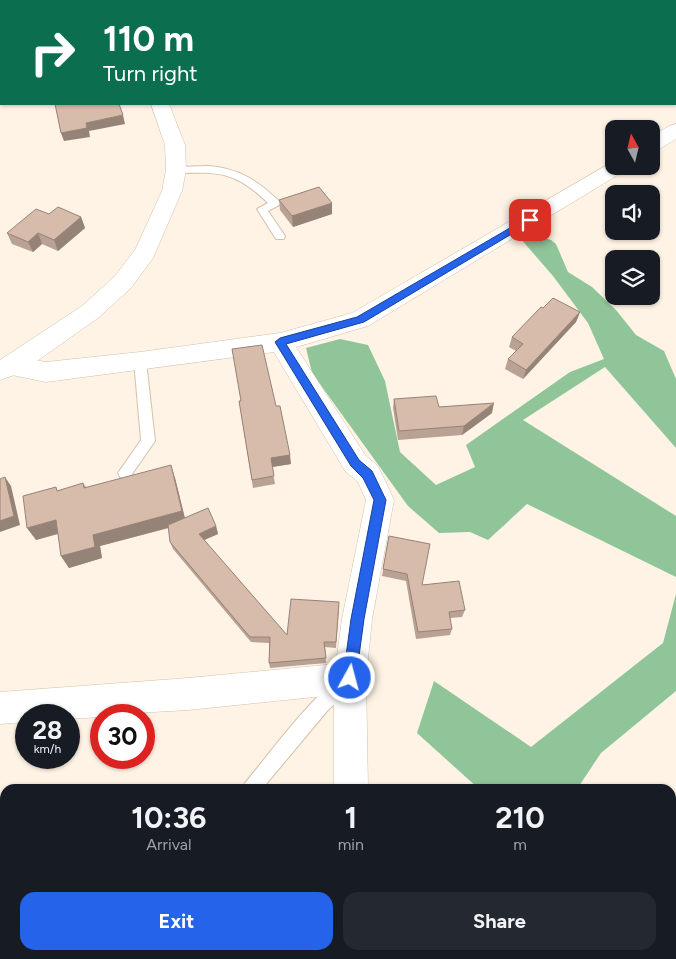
<!DOCTYPE html>
<style>
:root{--surface:#171b24;--page:#242831;--text:#f1f3f6;--muted:#9ea1a6;--accent:#2563eb}
body{margin:0;font-family:Figtree,sans-serif;background:var(--page);color:var(--text);height:100vh;display:flex;flex-direction:column;font-size:19px;white-space:nowrap}
*{box-sizing:border-box;margin:0}
p{font-size:16px;color:var(--muted)}
.icon{flex:none;width:28px;height:28px;fill:none;stroke:currentColor;stroke-width:2;stroke-linecap:round;stroke-linejoin:round}
.map{position:relative;flex:1;overflow:hidden}
.sheet{position:absolute;left:0px;top:784px;width:676px;height:176px;display:flex;flex-direction:column;background:var(--surface);border-radius:15px 15px 0 0;box-shadow:0 1px 4px #0004}
.sheet>*{flex:none}
.hud{position:absolute;left:0px;top:0px;width:676px;height:105px;box-shadow:0 1px 4px #0004;background:#0b6e4f;color:#fff;overflow:hidden}
.needle{width:32px;rotate:352deg}
.tools{position:absolute;left:605px;top:120px;display:grid;gap:10px}
.tools a{display:grid;place-items:center;width:55px;height:55px;border-radius:10px;background:var(--surface);box-shadow:0 1px 4px #0004;font-size:25px}
.speed{position:absolute;left:15px;top:704px;display:flex;gap:10px;font-size:25px;font-weight:700;text-align:center}
.speed>*{display:grid;place-content:center;width:65px;height:65px;border-radius:50%;background:var(--surface);box-shadow:0 1px 4px #0004;line-height:1}
.speed small{font-size:12px;font-weight:400}
.speed .limit{border:8px solid #d22;background:#fff;color:#111}
.pin{position:absolute;display:grid;place-items:center;width:42px;height:42px;color:#fff;margin:-21px;border-radius:10px;box-shadow:0 2px 8px #0006}
.me{position:absolute;width:55px;margin:-28px;rotate:7deg;stroke-linejoin:round;filter:drop-shadow(0 0 4px #0008)}
.turn{display:flex;align-items:center;gap:18px;height:105px;padding:0 20px;font-size:22px}
.turn .icon{width:65px;height:65px;stroke-width:2.5}
.turn b{display:block;font-size:35px;line-height:42px}
.eta{display:flex;justify-content:space-evenly;align-items:center;height:85px;text-align:center}
.eta b{font-size:30px;font-weight:700;line-height:35px}
.cta{display:flex;gap:10px;margin-top:auto;padding:10px 20px}
.cta a{flex:1;height:58px;border-radius:15px;background:var(--accent);color:#fff;font-size:20px;font-weight:700;line-height:58px;text-align:center}
.cta a+a{background:var(--page);color:var(--text)}
.map>svg:first-child{display:block}
</style>
<div class="map">
<svg width="676" height="959" viewBox="0 0 676 959">
<rect width="100%" height="100%" fill="#fef3e4"/>
<!-- forest -->
<g fill="#8fc599">
<path d="M130,0H318L130,1Z"/>
<path d="M529,233L551,240L556,244L568,272L592,287L616,310L636,335L664,351L676,379V448L605,367L523,420L676,516V577L527,504L488,540L470,532L439,533L408,506L312,373L306,348L340,339L368,345L385,381L400,452L436,485L475,467L466,445L570,372L604,359L588,323L553,276L520,238Z"/>
<path d="M676,594V691L601,753L577,789H479L417,733L434,681L531,747L663,643Z"/>
<path d="M5,896V955H42L39,959H0V904Z"/>
</g>
<g fill="none" stroke-linecap="round" stroke-linejoin="round">
<defs>
<g id="lane">
<path d="M208,166C239,168 258,181 280,202L281,204L268,211L285,236L284,239H276L257,209L268,203C235,171 220,172 176,173L171,170L176,167Z"/>
<path d="M140,356L144,358L146,361L155,441L130,477L125,479L120,477L118,473L141,440L134,361L136,358Z"/>
<path d="M345,675L351,677L353,683L351,689L328,710L262,789H242L245,783C266,758 319,686 345,675Z"/>
<path d="M597,955H618L620,959H599Z"/>
</g>
<g id="street">
<path d="M676,124V139L658,150L651,152V137L669,126Z"/>
<path d="M614,161V166H629L626,170L368,326L296,347L365,455L378,466L394,500L372,619L366,678L368,789H334V695L188,710L101,715V717L69,719V715H26V722L0,724V692L188,678L336,664L342,619L366,500L358,482L345,471L274,352L46,382L2,373L0,363L2,359L11,356L46,362L140,352L280,333L352,313Z"/>
<rect x="327" y="955" width="38" height="4"/>
</g>
<path id="secondary" d="M151,104H169L185,145L186,170L182,191L153,258L131,288L98,318L20,373L0,380V360L82,306L115,276L135,250L162,191L166,170L165,145Z"/>
<rect id="highway" x="0" y="54" width="1" height="10"/>
</defs>
<!-- lane casing -->
<use href="#lane" stroke="#d3c1a8" stroke-width="2"/>
<!-- street casing -->
<use href="#street" stroke="#d3c1a8" stroke-width="1"/>
<!-- secondary casing -->
<use href="#secondary" stroke="#d3c1a8" stroke-width="1"/>
<!-- highway casing -->
<use href="#highway" stroke="#d3c1a8" stroke-width="1"/>
<!-- lane -->
<use href="#lane" fill="#fff" fill-rule="evenodd"/>
<!-- street -->
<use href="#street" fill="#fff" fill-rule="evenodd"/>
<!-- secondary -->
<use href="#secondary" fill="#fff" fill-rule="evenodd"/>
<!-- highway -->
<use href="#highway" fill="#fff" fill-rule="evenodd"/>
</g>
<!-- wall -->
<g fill="#b9a193">
<path d="M279,200L332,214L293,227L280,210Z"/>
<path d="M49,214L81,217L85,228L58,251L42,244L33,252L12,244L7,233Z"/>
<path d="M543,308L580,312L576,322L523,379L505,369L508,359L516,351L509,347L512,337Z"/>
<path d="M394,399L439,407L492,413L462,435L398,440L393,408Z"/>
<path d="M239,401H241L276,406L291,464L272,467L275,484L253,488Z"/>
<path d="M175,478L185,518L216,526L218,534L204,540L287,635L339,608L336,648L325,647L326,663L270,668L269,663V643L251,642L173,549L170,542L169,528L100,546L102,558L69,568L61,556L58,534L36,540L58,491L83,483L86,487Z"/>
<path d="M389,536L422,585L465,610L462,617L450,618L452,629L450,635L416,639L406,581L382,576Z"/>
</g>
<!-- shaded-wall -->
<g fill="#968378">
<path d="M123,115L125,124L89,131L90,137L64,141L61,133L86,123Z"/>
<path d="M332,203V214L293,227L292,216Z"/>
<path d="M81,217L85,228L58,251L54,240Z"/>
<path d="M38,233L42,244L33,252L28,242Z"/>
<path d="M580,312L576,322L523,379L526,370Z"/>
<path d="M494,403L492,413L462,435L464,426Z"/>
<path d="M290,455L291,464L272,467L271,458Z"/>
<path d="M171,465L175,478L186,523L100,546L102,558L69,568L61,556L93,535Z"/>
<path d="M5,477L11,486L20,525L0,532V521Z"/>
<path d="M56,520L64,532L36,540L27,528Z"/>
<path d="M216,526L218,534L202,541L199,534Z"/>
<rect x="156" y="955" width="5" height="4"/>
</g>
<!-- building -->
<g fill="#d7bbab" stroke="#968378">
<rect x="81" y="0" width="22" height="1"/>
<path d="M55,104H119L123,115L86,123L87,128L61,133Z"/>
<path d="M319,187L332,203L292,216L279,200Z"/>
<path d="M58,207L81,217L54,240L38,233L28,242L7,233L36,209L49,214Z"/>
<path d="M553,298L580,312L526,370L508,359L523,344L512,337L541,307L543,308Z"/>
<path d="M262,345L276,406H280L290,455L271,458L274,476L252,480L239,401H241L232,349Z"/>
<path d="M436,396L439,407L494,403L464,426L399,431L394,399Z"/>
<path d="M171,465L182,511L93,535L95,547L61,556L56,520L27,528L23,496L56,487L57,491L83,483L84,488Z"/>
<path d="M5,477L14,516L0,521V479Z"/>
<path d="M208,508L216,526L199,534L287,635L291,599L339,602L336,642H324L326,658L269,663L270,637H250L170,542L168,525Z"/>
<path d="M389,536L430,544L422,585L459,581L465,610L449,612L452,629L418,632L407,574L383,569Z"/>
<path d="M107,955H156V959H94L100,958V956Z"/>
</g>
<!-- route -->
<path fill="#2563eb" stroke="#184099" d="M527,218H530L535,220L364,322L286,344L359,460L372,471L386,500L364,619L356,678L354,683L350,685L345,683L343,678L351,619L374,500L363,478L351,466L275,342L280,338L357,317Z"/>
</svg>
<div class="tools">
<a><svg class="needle" viewBox="-14 -14 28 28"><path d="M0-13l5 13h-10z" fill="#e53935"/><path d="M0 13l5-13h-10z" fill="#9ea1a6"/></svg></a>
<a><svg class="icon" aria-label="sound" viewBox="0 0 24 24"><path d="M4 9h4l5-4v14l-5-4H4zM17 9q2 3 0 6"/></svg></a>
<a><svg class="icon" aria-label="layers" viewBox="0 0 24 24"><path d="M12 4l9 5-9 5-9-5zM3 14l9 5 9-5"/></svg></a>
</div>
<div class="speed"><div>28<small>km/h</small></div><div class="limit">30</div></div>
<div class="pin" style="left:530px;top:220px;background:#d93025"><svg class="icon" aria-label="arrive" viewBox="0 0 24 24"><path d="M6 21V4h12l-3 4 3 4H6"/></svg></div>
<svg class="me" style="left:350px;top:678px" viewBox="-20 -20 40 40"><circle r="17" fill="#2563eb" stroke="#fff" stroke-width="3"/><path d="M0-11L8 9 0 5-8 9z" fill="#fff"/></svg>
<div class="hud">
<div class="turn"><svg class="icon" aria-label="right" viewBox="0 0 24 24"><path d="M7 20v-9h11M14 6l5 5-5 5"/></svg><div><b>110 m</b>Turn right</div></div>
</div>
<section class="sheet">
<div class="eta">
<div><b>10:36</b><p>Arrival</p></div>
<div><b>1</b><p>min</p></div>
<div><b>210</b><p>m</p></div>
</div>
<div class="cta"><a>Exit</a><a>Share</a></div>
</section>
</div>
